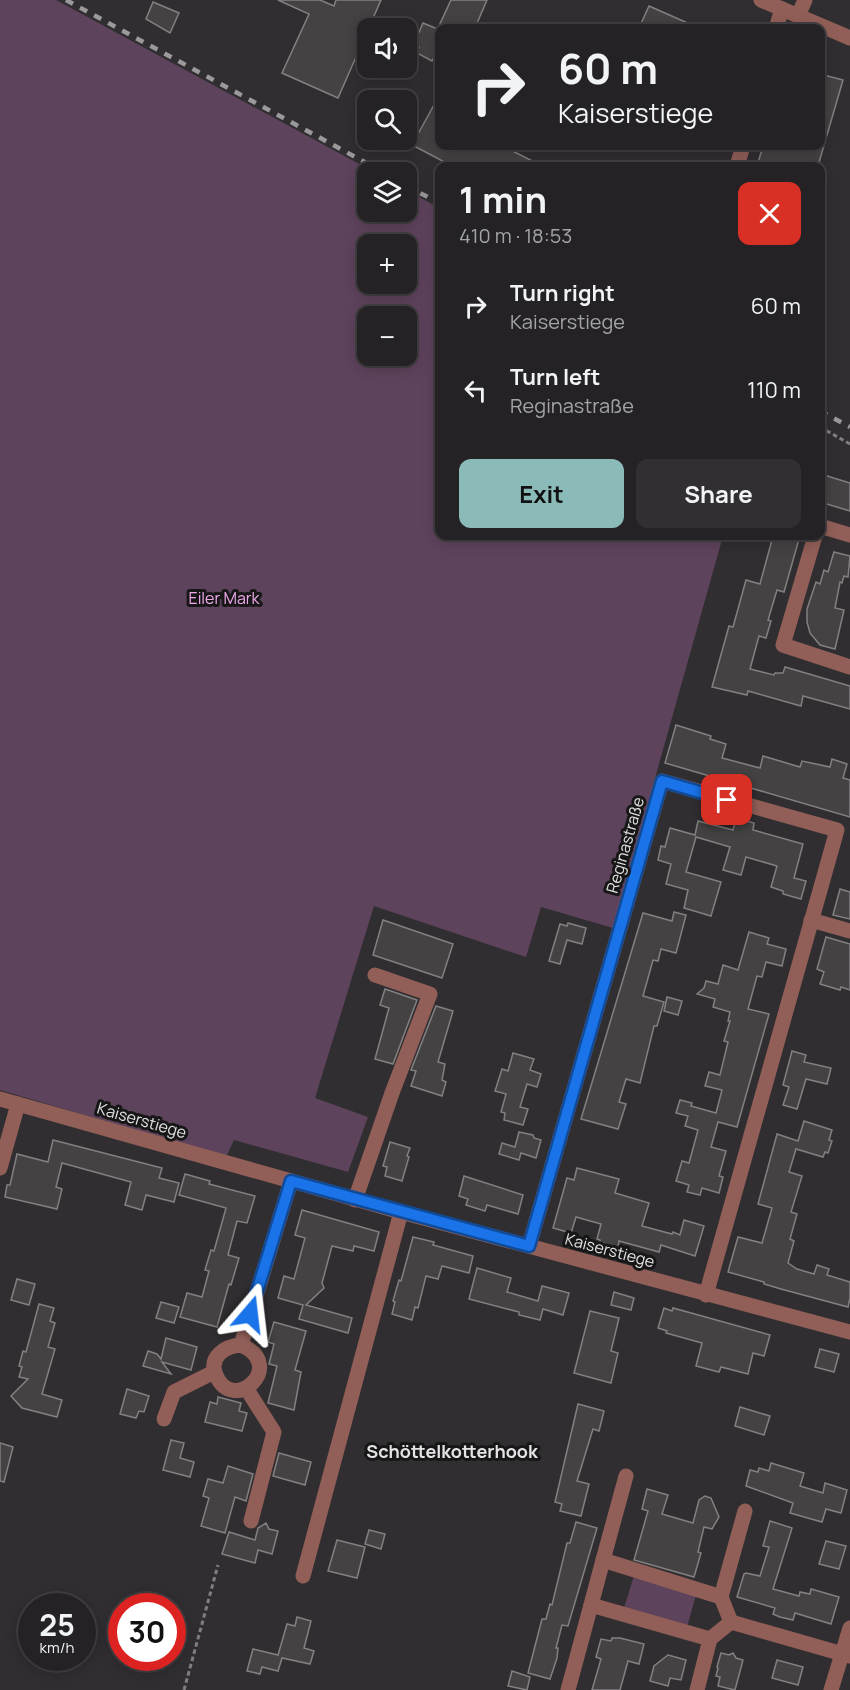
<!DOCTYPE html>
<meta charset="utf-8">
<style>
:root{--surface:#252225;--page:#312f32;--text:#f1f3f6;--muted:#a3a4a7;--line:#423f42;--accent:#8bbbb9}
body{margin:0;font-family:Manrope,sans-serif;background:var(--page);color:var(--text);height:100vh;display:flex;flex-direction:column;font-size:22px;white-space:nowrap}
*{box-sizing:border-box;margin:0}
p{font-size:20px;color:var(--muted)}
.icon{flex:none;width:33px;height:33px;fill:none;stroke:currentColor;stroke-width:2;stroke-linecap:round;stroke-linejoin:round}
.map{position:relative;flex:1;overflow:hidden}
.sheet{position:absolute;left:435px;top:162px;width:390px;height:378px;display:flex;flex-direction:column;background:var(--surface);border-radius:12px;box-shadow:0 3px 15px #0003,0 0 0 2px var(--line)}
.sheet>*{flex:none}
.banner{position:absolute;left:435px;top:24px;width:390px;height:126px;border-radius:12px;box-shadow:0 3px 15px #0003,0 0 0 2px var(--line);background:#252225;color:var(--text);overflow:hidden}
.controls{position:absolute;left:357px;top:18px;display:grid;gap:12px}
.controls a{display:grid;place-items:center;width:60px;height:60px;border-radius:12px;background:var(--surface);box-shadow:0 3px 15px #0003,0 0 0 2px var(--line);font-size:30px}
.speed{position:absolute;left:18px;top:1593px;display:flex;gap:12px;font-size:30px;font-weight:700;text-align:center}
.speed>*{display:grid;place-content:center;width:78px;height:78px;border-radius:50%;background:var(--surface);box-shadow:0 3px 15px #0003,0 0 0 2px var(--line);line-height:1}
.speed small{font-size:15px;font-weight:400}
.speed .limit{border:9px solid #d22;background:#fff;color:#111}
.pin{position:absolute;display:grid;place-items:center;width:51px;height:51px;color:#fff;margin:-26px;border-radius:12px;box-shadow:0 3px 9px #0006}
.me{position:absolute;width:66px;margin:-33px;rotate:17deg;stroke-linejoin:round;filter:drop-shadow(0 0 4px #0008)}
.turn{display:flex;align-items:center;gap:21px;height:126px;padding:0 24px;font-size:27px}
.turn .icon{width:78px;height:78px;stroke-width:2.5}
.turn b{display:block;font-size:42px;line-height:51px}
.round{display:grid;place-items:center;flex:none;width:63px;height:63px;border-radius:12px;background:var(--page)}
.head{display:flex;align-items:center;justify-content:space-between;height:102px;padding:0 24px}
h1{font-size:36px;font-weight:700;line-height:45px}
.button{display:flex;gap:12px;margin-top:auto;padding:12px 24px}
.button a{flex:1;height:69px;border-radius:12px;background:var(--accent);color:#111;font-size:24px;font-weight:700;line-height:69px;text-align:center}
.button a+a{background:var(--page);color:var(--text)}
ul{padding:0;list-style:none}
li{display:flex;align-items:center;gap:18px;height:84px;padding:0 24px}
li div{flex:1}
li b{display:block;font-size:22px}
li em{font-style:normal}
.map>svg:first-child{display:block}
</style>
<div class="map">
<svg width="850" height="1690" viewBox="0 0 850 1690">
<rect width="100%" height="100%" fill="#312e31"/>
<!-- green -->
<g fill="#5e435c" fill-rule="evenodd">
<path d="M0,0H56L374,172H368V212H406L407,190L439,208L440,536H723L613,928L541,907L526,957L374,906L315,1098L368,1117L348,1172L234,1140L226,1157L0,1090ZM368,244H406V284H368ZM368,316H406V356H368Z"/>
<path d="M634,1576L696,1595L687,1627L624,1608Z"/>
</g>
<!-- building -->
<g fill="#454244" stroke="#838082" stroke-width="1.5">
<path d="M278,0H320L334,6L336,0H381L338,98L282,73L309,14Z"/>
<path d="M451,0H487L475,28H438Z"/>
<path d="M153,2L179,13L170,33L146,19Z"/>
<path d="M649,6L699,28H639Z"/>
<path d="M423,23L440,30V56L436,54L432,61L417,53L419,47L414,44Z"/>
<path d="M820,74L843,80L818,166H757L763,146H820Z"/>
<path d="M440,94V146H503L542,166H452L412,145Z"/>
<path d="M824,475L850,483V511L820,502V487Z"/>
<path d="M773,536H787L799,539L784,592L777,590L768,620L771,621L766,638L759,636L750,669L774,675L775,673H783L785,667L850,686V709L803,696L801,706L748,691L747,695L712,687L729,626L733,627L746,580L760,584Z"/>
<path d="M834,552L850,556L848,577L844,576L842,583L840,582L835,608L844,610L835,649L820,645L810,633L807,622V609L816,582L820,584L824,570L828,572Z"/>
<path d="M676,725L711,736L710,739L726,744L722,758L760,768L763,756L800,767L802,761L830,767L832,759L847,764L843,778L850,780V817L665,763Z"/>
<path d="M736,818L754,823L753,830L803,844L794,878L806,881L801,899L783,894V891L771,887L777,866L746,857L741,875L723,870L730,847L696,837L686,872L721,882L711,916L684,908L688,890L666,884L671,864L658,860L661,846L665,847L670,828L695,835L698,821L733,830Z"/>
<path d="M840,889L850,892V919L833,915Z"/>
<path d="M674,912L686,915L676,953L661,949L658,961L653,960L643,996L664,1002L657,1026H654L640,1083L626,1079L619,1102L626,1104L618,1129L581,1119L643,913L672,921Z"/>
<path d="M383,920L453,944L442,978L373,955Z"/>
<path d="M568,923L586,928L582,944L567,940L560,964L549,961L560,924L567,926Z"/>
<path d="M749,932L769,938L767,944L786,949L782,966L766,962L762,977L757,976L748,1009L769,1014L737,1127L718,1122L711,1147L726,1151L719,1176L723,1177L719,1193L702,1188L700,1195L687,1192L689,1185L676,1181L682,1161L689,1163L698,1130L685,1126L688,1116L676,1113L680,1100L692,1103L691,1106L716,1113L722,1090L705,1086L709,1072L720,1075L728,1042L724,1041L730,1021H728L730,1012L713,1007L715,999L697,994L704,988L706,981L718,984L723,965L738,970Z"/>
<path d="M826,937L850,944V990L841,987L840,990L820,984L824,972L817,969Z"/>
<path d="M385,989L417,1000L393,1064L375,1059L389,1008L380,1005Z"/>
<path d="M667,997L682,1001L678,1015L664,1011Z"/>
<path d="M436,1006L453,1011L438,1062L445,1064L442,1080L446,1082L442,1096L411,1086L416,1071L411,1070Z"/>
<path d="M792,1051L806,1055L804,1062L831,1068L827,1084L806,1079L797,1109L783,1105L789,1087L783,1085Z"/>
<path d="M513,1053L534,1059L530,1070L541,1074L537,1087L527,1084L520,1107L528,1109L523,1125L504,1120L505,1113L501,1112L506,1094L495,1091L502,1069L508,1071Z"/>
<path d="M804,1121L832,1130L829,1140L832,1141L828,1153L825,1152L823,1157L796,1149L789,1172L802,1176L791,1212L797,1214L790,1239L794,1241L788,1263L797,1269L814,1274L817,1265L829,1269L827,1275L850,1282V1298L848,1307L781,1289L764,1284V1282L728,1272L738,1237L762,1243L772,1208L758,1204L777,1134L798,1141Z"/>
<path d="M519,1132L533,1135L534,1138L541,1140L536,1158L521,1153L519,1160L499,1154L502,1143L515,1147Z"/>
<path d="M53,1140L162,1168L159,1178L179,1183L174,1202L146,1195L142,1210L125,1205L131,1182L62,1163L56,1187L62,1189L57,1209L5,1197L7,1185H10L17,1154L48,1162Z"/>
<path d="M390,1142L410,1148L407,1156L409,1157L402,1181L385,1176L387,1167L383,1166Z"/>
<path d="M577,1168L619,1179L615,1193L649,1203L642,1226L672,1234L673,1232L680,1235L684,1220L704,1226L695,1256L661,1245L659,1252L619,1241L618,1248L600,1242V1240L597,1239L601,1224L576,1217L571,1233L553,1228L567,1178L574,1180Z"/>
<path d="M185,1174L210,1181L209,1184L255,1196L247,1223L237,1221L228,1255L239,1258L231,1285L229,1284L217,1327L180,1317L187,1293L202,1297L209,1271L205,1270L211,1250L214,1251L226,1208L179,1195Z"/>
<path d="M464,1176L523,1195L518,1214L487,1205L485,1211L466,1205L468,1199L459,1196Z"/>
<path d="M302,1210L379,1232L374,1251L354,1246L353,1251L332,1246L322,1283L324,1288L306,1305L352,1318L348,1333L299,1319L303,1305L278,1298L284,1276L294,1279L305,1238L295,1235Z"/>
<path d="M413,1237L434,1242L433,1245L473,1256L469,1273L442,1266L438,1279L426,1276L418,1308L415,1307L412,1320L392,1314L395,1302L393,1301L399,1280L401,1281Z"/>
<path d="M477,1268L511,1278L507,1292L538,1301L542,1286L569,1293L563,1315L543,1309L540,1320L519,1315V1312L469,1299Z"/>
<path d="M17,1279L35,1284L29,1305L11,1300Z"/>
<path d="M614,1292L634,1298L631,1310L611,1305Z"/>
<path d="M161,1302L179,1307L174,1323L156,1318Z"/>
<path d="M39,1304L54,1308L50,1321L55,1323L48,1347L55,1349L42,1394L62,1400L57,1417L22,1408L11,1396L28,1379L19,1377L22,1367L19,1366L23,1351L26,1352Z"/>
<path d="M664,1308L672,1311L673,1308L770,1335L764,1356L753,1353L748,1374L721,1367L719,1372L696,1366L702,1343L666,1333L667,1331L658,1328Z"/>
<path d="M590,1311L619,1318L611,1351L618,1353L611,1383L574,1373Z"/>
<path d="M274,1322L306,1331L295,1370L301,1372L294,1410L268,1403L277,1366L269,1364L274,1344L268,1342Z"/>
<path d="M166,1338L197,1347L191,1370L162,1362L171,1374L143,1366L148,1351L157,1354L161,1359Z"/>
<path d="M820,1349L839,1354L834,1372L815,1367Z"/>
<path d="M127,1389L149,1396L144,1412L139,1411L136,1418L120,1414Z"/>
<path d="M218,1397L241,1403L239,1411L247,1413L242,1431L205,1422L210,1402L217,1404Z"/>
<path d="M578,1404L604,1411L599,1431L593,1429L577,1481L589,1484L581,1516L560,1511L562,1504L555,1502Z"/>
<path d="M740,1407L770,1416L764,1435L735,1426Z"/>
<path d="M171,1440L184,1443L180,1458L194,1462L190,1477L163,1470Z"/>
<path d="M0,1443L13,1447L4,1482L0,1481Z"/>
<path d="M279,1453L311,1462L305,1485L273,1476Z"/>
<path d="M771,1463L804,1473L800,1486L823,1493L825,1483L847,1490L841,1513L826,1509L822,1522L790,1513L793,1503L746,1486L750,1470L758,1472L759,1468L769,1471Z"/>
<path d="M228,1466L253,1474L246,1501L235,1497L225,1533L201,1526L209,1498L203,1496L208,1479L223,1483Z"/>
<path d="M647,1489L668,1495L662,1514L693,1523L699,1500L705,1496L711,1498L719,1517L712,1529L704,1527L698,1552L701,1553L694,1577L634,1560L648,1511L642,1509Z"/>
<path d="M770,1521L792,1528L773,1589L799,1596L800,1592L810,1594L811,1589L839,1597L831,1624L795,1613L793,1620L780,1617L773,1614L775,1608L737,1597L744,1574L746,1573L760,1576L769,1547L763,1546Z"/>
<path d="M576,1522L597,1528L568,1626L562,1625L556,1648H558L557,1658L550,1679L528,1673L542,1619H546L550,1604L552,1605L567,1543H570Z"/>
<path d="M266,1523L269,1529L278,1531L272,1554L258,1550L255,1563L222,1554L229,1532L255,1540L258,1528Z"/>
<path d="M369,1530L385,1534L381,1549L365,1544Z"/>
<path d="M337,1540L365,1547L357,1578L328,1571Z"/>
<path d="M826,1541L846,1546L839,1569L819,1564Z"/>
<path d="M297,1617L311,1621L304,1648L314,1651L310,1664L282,1658L278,1671L262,1667L260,1674L247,1671L253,1649L278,1655L287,1624L295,1626Z"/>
<path d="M612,1638H620L644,1644L639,1664L628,1661L620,1690H592L601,1659L596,1657L601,1639L611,1641Z"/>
<path d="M721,1653L729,1655L733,1653L736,1658L743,1660L735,1690L718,1686L720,1677L716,1676L718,1668L717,1667Z"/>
<path d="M668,1655L686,1660L681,1680L670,1678L668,1686L650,1681L654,1666Z"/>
<path d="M777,1660L803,1667L798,1685L772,1678Z"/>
<path d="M512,1671L530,1677L527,1690L508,1686Z"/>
</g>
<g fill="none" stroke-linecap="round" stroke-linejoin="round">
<!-- path -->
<g stroke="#807e80" stroke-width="3" stroke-dasharray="4.5 3" stroke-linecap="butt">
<path d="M820,427L850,444"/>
<path d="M184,1690L218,1565"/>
</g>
<!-- minor -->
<g stroke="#915f58" stroke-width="15">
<path d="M761,0L850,38"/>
<path d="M798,16L805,0"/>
<path d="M776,28L782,9"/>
<path d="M737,166L743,146"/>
<path d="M820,526L850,535"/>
<path d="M815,536L783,645L850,667"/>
<path d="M811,920L850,931"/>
<path d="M0,1099L401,1212L850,1332"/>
<path d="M0,1168L18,1104"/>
<path d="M355,1200L392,1093L430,994L375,975"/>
<path d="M529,1246L662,781L837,830L706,1295"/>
<path d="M241,1345C288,1365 233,1416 216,1375C208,1357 225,1346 241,1345L291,1181"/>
<path d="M246,1388L274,1432L251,1521"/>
<path d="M164,1419L174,1392L214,1372"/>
<path d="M603,1560L721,1597L731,1622L710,1639L591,1605Z"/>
<path d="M603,1560L626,1476"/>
<path d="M303,1576L401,1212"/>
<path d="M721,1597L745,1511"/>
<path d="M731,1622L850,1656"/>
<path d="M568,1690L591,1605"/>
<path d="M697,1690L710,1639"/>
<path d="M831,1690L850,1628"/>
</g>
<!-- rail -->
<g stroke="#9b999b" stroke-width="4.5" stroke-dasharray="8 8" stroke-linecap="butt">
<path d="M66,0L383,172"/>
<path d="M406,186L440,203"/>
<path d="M820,411L850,427"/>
</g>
</g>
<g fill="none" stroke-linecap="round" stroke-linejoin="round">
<defs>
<path id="route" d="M250,1314L291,1181L529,1246L662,781L727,800"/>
</defs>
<!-- route casing -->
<use href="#route" stroke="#114b97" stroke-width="15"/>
<!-- route -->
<use href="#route" stroke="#1a73e8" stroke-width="10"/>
</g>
<g text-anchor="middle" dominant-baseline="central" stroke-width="6" stroke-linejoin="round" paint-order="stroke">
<!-- park labels -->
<g font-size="16" fill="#eea8ea" stroke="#181718">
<text x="224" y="598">Eiler Mark</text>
</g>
<!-- street labels -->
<g font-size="16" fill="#e2e1e2" stroke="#181718">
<text transform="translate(625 845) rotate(-74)">Reginastraße</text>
<text transform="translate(142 1120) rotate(16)">Kaiserstiege</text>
<text transform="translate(610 1250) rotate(15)">Kaiserstiege</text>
</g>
<!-- neighbourhood labels -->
<g font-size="18" font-weight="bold" fill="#e6e3e6" stroke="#181718">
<text x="452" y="1451">Schöttelkotterhook</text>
</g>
</g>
</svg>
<div class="controls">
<a><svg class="icon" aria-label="sound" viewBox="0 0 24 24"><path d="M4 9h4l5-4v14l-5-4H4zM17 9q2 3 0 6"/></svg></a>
<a><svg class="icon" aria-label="search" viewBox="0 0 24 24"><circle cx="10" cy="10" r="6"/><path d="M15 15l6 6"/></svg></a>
<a><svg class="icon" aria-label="layers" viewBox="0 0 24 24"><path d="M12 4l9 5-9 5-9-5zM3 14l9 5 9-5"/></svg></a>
<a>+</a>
<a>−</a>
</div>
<div class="speed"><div>25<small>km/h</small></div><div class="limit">30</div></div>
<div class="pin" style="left:727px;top:800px;background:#d93025"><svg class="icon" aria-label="arrive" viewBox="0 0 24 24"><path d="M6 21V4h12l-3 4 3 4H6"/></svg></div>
<svg class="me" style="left:250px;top:1314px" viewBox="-20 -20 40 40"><path d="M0-17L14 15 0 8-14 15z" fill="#1a73e8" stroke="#fff" stroke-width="4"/></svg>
<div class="banner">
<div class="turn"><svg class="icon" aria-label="right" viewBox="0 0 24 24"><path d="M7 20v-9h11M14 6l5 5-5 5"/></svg><div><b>60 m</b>Kaiserstiege</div></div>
</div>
<section class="sheet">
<div class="head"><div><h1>1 min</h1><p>410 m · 18:53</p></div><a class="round" style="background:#d93025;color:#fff"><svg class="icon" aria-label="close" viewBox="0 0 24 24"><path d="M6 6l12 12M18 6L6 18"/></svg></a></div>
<ul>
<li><svg class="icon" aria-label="right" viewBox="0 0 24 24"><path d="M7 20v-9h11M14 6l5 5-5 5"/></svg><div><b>Turn right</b><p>Kaiserstiege</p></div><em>60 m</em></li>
<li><svg class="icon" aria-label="left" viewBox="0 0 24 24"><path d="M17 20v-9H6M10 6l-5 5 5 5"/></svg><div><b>Turn left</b><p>Reginastraße</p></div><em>110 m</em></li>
</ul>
<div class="button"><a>Exit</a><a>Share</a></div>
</section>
</div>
